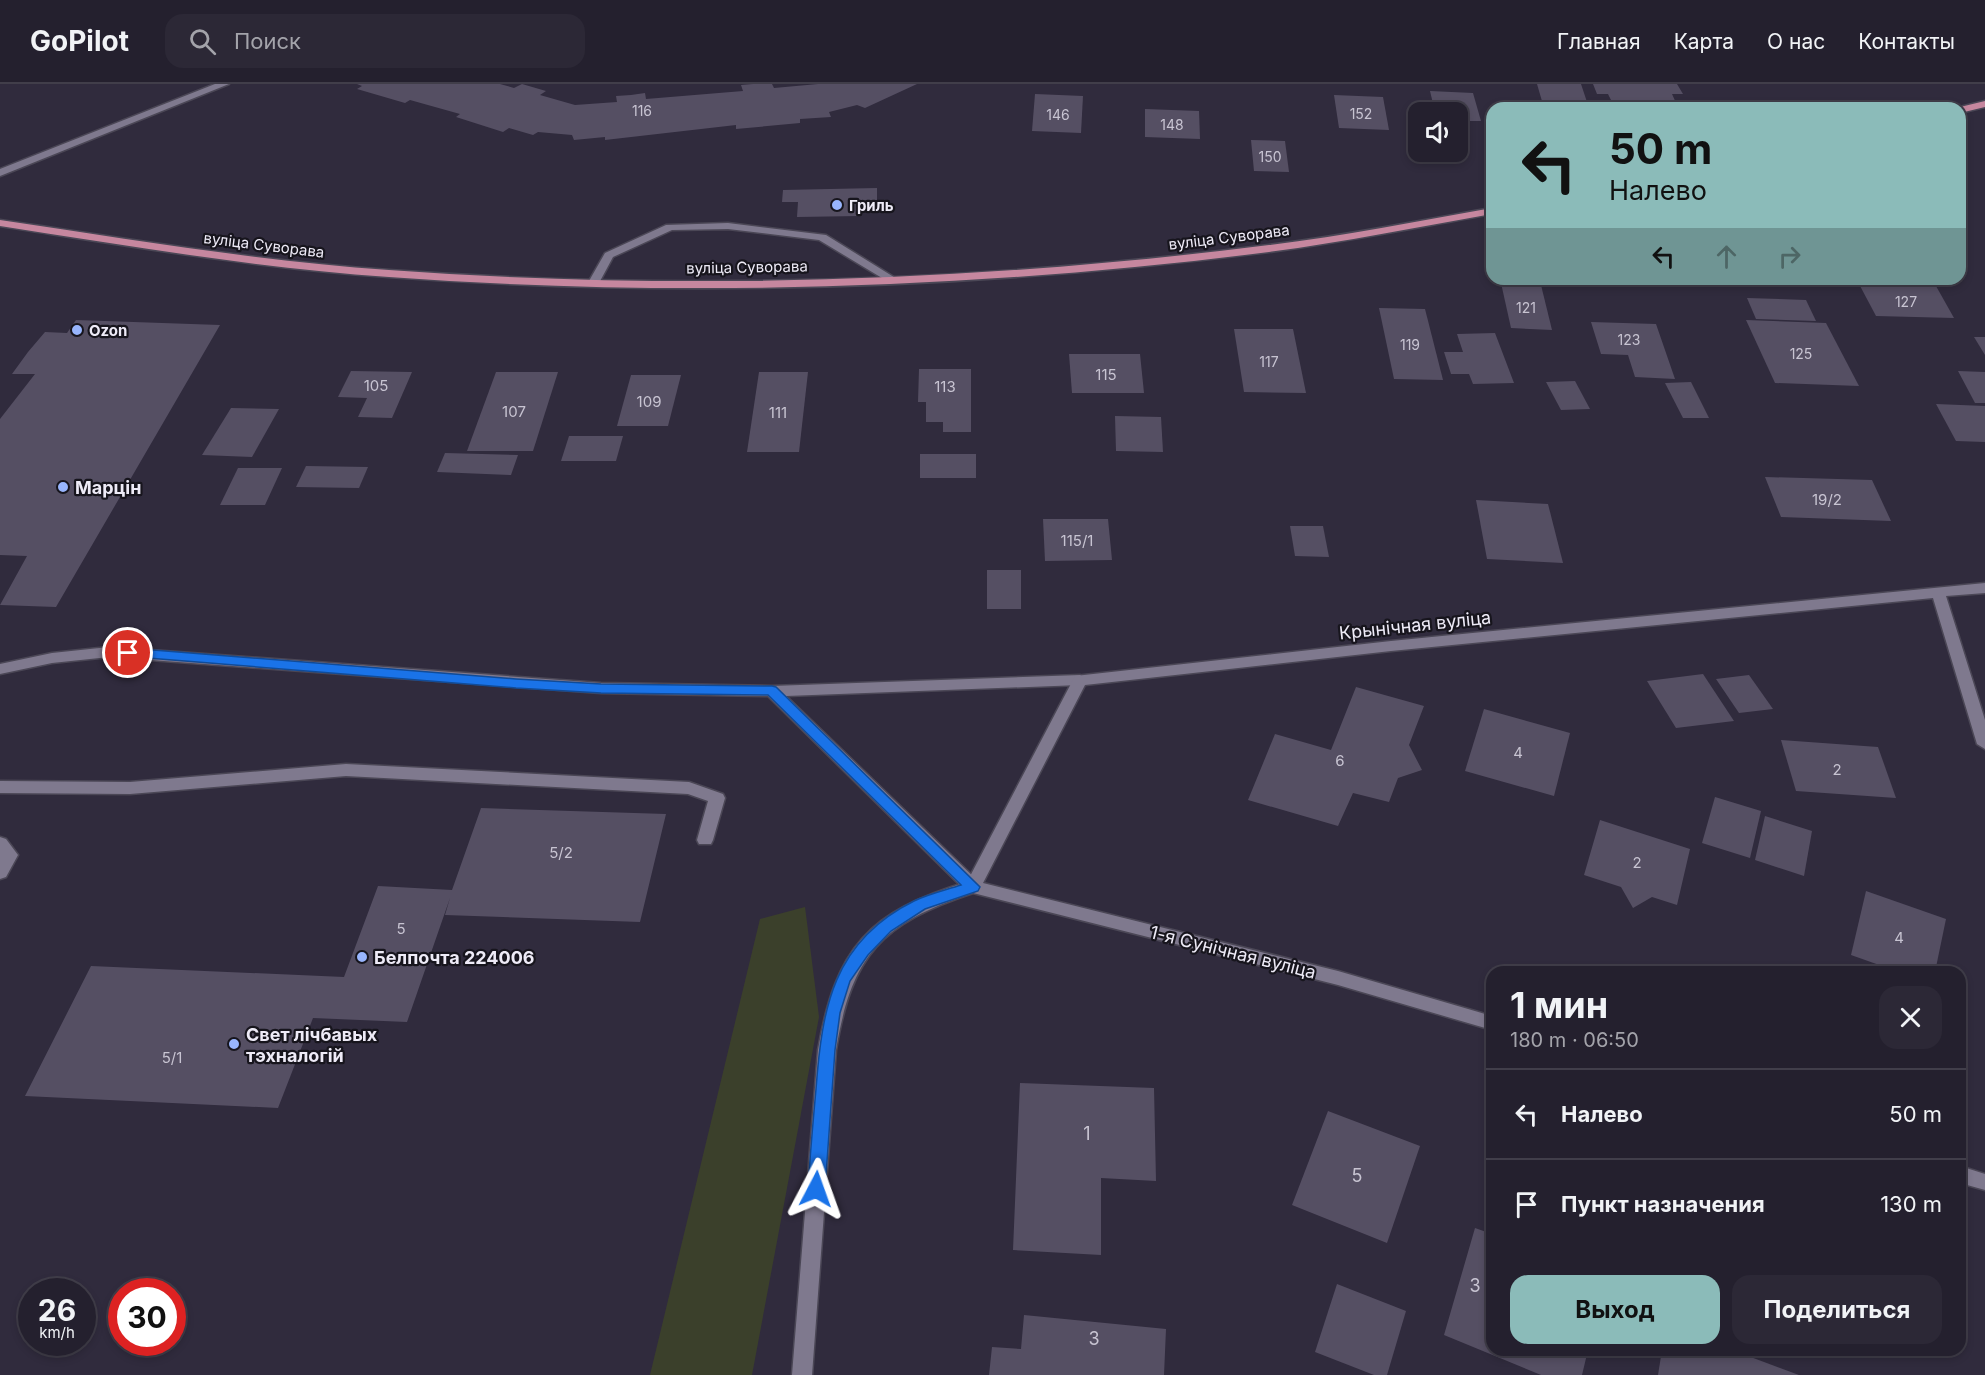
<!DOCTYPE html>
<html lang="ru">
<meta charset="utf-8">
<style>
:root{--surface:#24202e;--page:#2c2836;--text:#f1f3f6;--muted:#a3a3aa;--line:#413e4a;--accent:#8bbbb9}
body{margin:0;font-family:Inter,sans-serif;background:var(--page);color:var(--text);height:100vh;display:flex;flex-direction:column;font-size:22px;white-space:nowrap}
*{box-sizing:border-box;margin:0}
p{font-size:20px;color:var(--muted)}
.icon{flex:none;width:33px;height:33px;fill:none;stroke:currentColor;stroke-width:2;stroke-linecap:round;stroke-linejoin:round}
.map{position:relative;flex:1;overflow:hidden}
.side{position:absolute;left:1486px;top:882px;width:480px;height:390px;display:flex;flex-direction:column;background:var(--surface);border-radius:18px;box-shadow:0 3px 9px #0003,0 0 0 2px var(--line)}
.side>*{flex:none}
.top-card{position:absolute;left:1486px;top:18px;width:480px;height:183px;border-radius:18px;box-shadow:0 3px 9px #0003,0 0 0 2px var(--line);background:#8bbbb9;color:#111;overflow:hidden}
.buttons{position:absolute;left:1408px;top:18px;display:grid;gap:12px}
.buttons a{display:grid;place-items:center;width:60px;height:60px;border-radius:12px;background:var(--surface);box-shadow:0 3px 9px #0003,0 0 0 2px var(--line);font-size:30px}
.speed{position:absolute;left:18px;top:1194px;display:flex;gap:12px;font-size:30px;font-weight:700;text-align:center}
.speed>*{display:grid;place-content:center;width:78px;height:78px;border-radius:50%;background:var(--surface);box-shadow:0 3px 9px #0003,0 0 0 2px var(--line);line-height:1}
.speed small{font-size:15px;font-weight:400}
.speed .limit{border:9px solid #d22;background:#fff;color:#111}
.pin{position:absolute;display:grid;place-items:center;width:51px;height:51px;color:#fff;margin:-26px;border:3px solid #fff;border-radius:50%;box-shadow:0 2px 6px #0007}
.me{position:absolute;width:66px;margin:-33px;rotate:4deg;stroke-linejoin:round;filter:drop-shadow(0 0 4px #0008)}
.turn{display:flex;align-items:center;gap:21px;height:126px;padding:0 24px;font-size:27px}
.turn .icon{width:78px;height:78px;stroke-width:2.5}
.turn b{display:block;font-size:42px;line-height:51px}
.lanes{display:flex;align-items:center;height:57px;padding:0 24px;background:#0003;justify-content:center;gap:30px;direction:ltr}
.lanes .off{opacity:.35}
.round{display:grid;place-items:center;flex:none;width:63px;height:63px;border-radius:18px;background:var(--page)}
.headline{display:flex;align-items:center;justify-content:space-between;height:102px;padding:0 24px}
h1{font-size:36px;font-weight:700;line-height:45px}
.cta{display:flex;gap:12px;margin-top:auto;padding:12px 24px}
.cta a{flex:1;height:69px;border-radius:18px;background:var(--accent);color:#111;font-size:24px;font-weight:700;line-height:69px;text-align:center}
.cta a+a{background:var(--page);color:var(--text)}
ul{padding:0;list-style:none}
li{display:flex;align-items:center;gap:18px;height:90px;padding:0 24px;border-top:2px solid var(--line)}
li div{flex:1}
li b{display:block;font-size:22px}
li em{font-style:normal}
header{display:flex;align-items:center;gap:36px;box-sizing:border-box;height:84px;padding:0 30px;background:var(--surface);border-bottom:2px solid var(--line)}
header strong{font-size:28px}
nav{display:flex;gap:33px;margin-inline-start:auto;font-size:21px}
.search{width:420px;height:54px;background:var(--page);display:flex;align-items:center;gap:15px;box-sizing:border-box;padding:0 21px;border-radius:18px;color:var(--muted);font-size:22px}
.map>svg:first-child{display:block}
</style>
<header>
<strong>GoPilot</strong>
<div class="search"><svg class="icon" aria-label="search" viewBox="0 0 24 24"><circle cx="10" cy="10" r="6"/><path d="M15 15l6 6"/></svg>Поиск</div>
<nav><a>Главная</a><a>Карта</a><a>О нас</a><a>Контакты</a></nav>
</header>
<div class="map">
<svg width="1985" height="1291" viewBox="0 0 1985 1291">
<rect width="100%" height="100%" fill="#302b3d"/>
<!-- green -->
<path fill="#3b402b" d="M805,823L819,933L752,1291H650L760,835Z"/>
<!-- building -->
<g fill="#554f63">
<path d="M357,0H500L514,4L522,0L546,7L540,11L575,21L617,18L616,12L631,11L645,9L646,15L743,7L741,1L753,0H772L774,4L818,0H917L865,24L857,21L829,28L831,33L800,35V39L736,45V41L605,56V53L574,56L572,51L538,48L533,51L509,44L503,48L456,33L460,30L410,16L405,19L357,5L362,2Z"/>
<path d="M1537,0H1581L1589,24H1544Z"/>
<path d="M1593,0H1677L1683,10H1672L1677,21L1613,20L1608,10H1597Z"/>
<path d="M1430,7L1473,9L1481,37H1458V28H1435Z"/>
<path d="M1035,10L1083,12L1081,49L1032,47Z"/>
<path d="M1334,11L1383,13L1389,46L1339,44Z"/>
<path d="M1145,25L1199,27L1200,55L1145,53Z"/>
<path d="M1251,56L1285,57L1289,88L1254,87Z"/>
<path d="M877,104V125H860L859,132L797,133L798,118H782L783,106Z"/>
<path d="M1501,199L1541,201L1552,246L1511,244Z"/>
<path d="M1859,200L1936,202L1954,234L1876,232Z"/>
<path d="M1747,214L1806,216L1816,237L1756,235Z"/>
<path d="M1379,224L1425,225L1443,296L1394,295Z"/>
<path d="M76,236L220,241L56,523L0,521L27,472L0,471V335L35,290H12L28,268L45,248L67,249Z"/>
<path d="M1746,236L1826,239L1859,302L1775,299Z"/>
<path d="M1591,238L1656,240L1675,295L1635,293L1628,271L1601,270Z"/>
<path d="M1234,245H1293L1306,309L1244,308Z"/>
<path d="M1495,249L1514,299L1473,300L1469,290H1451L1444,268H1463L1457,250Z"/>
<path d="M1974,253H1985V271Z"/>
<path d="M1069,270H1140L1144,309H1072Z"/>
<path d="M919,285H971V348H943V338H926V318H918Z"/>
<path d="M351,287L412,288L392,334L358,333L367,314L338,313Z"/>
<path d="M1958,287L1985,288V319H1975Z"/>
<path d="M496,288H558L533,367H467Z"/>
<path d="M759,288H808L799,368H747Z"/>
<path d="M631,291H681L668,342H617Z"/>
<path d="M1575,297L1590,325L1561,326L1546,298Z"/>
<path d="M1691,298L1709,334H1683L1665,299Z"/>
<path d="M1936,320L1985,322V358L1956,357Z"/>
<path d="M231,324L279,325L252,373L202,371Z"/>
<path d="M1115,332L1161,333L1163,368L1116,367Z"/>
<path d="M569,352H623L616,377H561Z"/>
<path d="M445,369L518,371L511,391L437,388Z"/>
<rect x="920" y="370" width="56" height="24"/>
<path d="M306,382L368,383L359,404L296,403Z"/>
<path d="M238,384H282L265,421H220Z"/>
<path d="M1765,393L1872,396L1891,437L1781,433Z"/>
<path d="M1476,416L1548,420L1563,479L1487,475Z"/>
<path d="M1043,435H1108L1112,476L1045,477Z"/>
<path d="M1290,442H1323L1329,473L1295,472Z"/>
<rect x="987" y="486" width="34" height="39"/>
<path d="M1703,590L1734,637L1676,644L1647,597Z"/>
<path d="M1749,591L1773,625L1739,629L1716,595Z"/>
<path d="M1356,603L1424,622L1409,661L1422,686L1398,694L1389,718L1353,709L1338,742L1248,716L1275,650L1331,666Z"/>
<path d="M1484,625L1570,649L1554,712L1465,687Z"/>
<path d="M1781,656L1878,663L1896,714L1796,707Z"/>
<path d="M1715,713L1761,727L1750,774L1702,759Z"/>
<path d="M481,724L666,730L640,838L445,831L450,814L407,938L313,934L278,1024L25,1012L91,882L344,893L378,802L452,806Z"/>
<path d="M1765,732L1812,747L1804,792L1755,776Z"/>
<path d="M1600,736L1690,765L1677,821L1652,813L1633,824L1621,803L1584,791Z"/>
<path d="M1866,807L1946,835L1935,888H1899L1851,871Z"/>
<path d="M1020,999L1154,1004L1156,1097L1101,1094V1171L1013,1166Z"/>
<path d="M1328,1027L1420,1062L1387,1159L1292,1121Z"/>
<path d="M1475,1144L1492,1150V1266H1588L1582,1291H1541L1444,1251Z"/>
<path d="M1337,1200L1406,1227L1387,1291H1374L1315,1268Z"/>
<path d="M1024,1231L1166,1245L1164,1291H989L992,1263L1021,1265Z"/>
<path d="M1662,1266H1732L1799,1291H1658Z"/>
</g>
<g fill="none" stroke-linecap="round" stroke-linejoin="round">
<defs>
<g id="lane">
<path d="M215,0H229L0,92V85Z"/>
<path d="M728,139L826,151L897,195L891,198L887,197L819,156L728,145L672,146L613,173L599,199L595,200L589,197L605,169L666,141Z"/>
<path d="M109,563L601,599L772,602L1080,591L1087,596L1080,601L786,612L979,798L981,803L979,808H967L768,612L601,609L109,573L52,579L0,590V580L52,569Z"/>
<path d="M346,680L689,698L723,710L725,714L713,756L711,760H699L697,756L708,717L688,710L346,692L130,710L0,709V697L130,698Z"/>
<path d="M0,753L6,755L18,771L6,793L0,795Z"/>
</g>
<g id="street">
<path d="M1985,499V509L1946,512L1985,636V665L1977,660L1933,514L1391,567L1085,601L983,799L1338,887L1492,932V946L1338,901L973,809C882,839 852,870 836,966L812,1291H792L818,966C836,863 868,828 967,798L1075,592L1391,557Z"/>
<path d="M1960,1082L1985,1090V1106L1960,1099Z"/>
</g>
<g id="primary">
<path d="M1985,17V23L1960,29V24H1956Z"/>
<path d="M1492,124V130C1418,143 1344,158 1269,168C978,205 681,214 389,193C258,184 129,162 0,142V136C129,155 258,177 389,186C681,207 978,198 1269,161C1344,152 1418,137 1492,124Z"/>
</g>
</defs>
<!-- lane casing -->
<use href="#lane" stroke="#4b4756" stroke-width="3"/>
<!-- street casing -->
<use href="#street" stroke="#4b4756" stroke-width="3"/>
<!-- primary casing -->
<use href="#primary" stroke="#4b4756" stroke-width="3"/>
<!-- lane -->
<use href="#lane" fill="#7f798e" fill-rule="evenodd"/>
<!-- street -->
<use href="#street" fill="#7f798e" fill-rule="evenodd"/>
<!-- primary -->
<use href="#primary" fill="#c6879f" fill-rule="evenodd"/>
</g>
<!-- route -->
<path fill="#1a73e8" stroke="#114b97" stroke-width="1.5" d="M128,564L516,595L601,600L772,602L776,603L980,803L978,807L925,825L891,847L868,871L850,897L840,929L835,966L825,1105L822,1111L816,1113L810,1111L808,1105C810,1072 813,1038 816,1005C822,924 833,857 914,817C928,810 946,806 961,801L768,611L601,609L516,604L123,572L121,569Z"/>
<!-- markers -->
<g fill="#98b5fd" stroke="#17151d" stroke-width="2">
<circle cx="837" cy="121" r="6"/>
<circle cx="77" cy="246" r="6"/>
<circle cx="63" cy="403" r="6"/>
<circle cx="362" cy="873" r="6"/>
<circle cx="234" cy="960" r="6"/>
</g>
<g text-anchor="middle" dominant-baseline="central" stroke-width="4.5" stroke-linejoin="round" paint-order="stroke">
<!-- far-number labels -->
<g font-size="14" fill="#c8c4d2">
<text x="642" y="26">116</text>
<text x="1361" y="29">152</text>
<text x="1058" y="30">146</text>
<text x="1172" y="40">148</text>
<text x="1270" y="72">150</text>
<text x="1906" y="217">127</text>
<text x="1526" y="223">121</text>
<text x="1629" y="255">123</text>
<text x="1410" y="260">119</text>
<text x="1801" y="269">125</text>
<text x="1269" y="277">117</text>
</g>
<!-- far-poi labels -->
<g font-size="15" font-weight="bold" fill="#eeebf7" stroke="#17151d" text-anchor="start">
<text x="849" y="121">Гриль</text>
<text x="89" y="246">Ozon</text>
</g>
<!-- far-street labels -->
<g font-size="15" fill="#eeebf7" stroke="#17151d">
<text transform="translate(1229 153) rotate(-7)">вуліца Суворава</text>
<text transform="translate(264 161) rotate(7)">вуліца Суворава</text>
<text transform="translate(747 183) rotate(-1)">вуліца Суворава</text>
</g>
<!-- number labels -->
<g font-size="15" fill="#c8c4d2">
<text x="1106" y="290">115</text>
<text x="376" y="301">105</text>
<text x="945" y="302">113</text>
<text x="649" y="317">109</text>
<text x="514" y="327">107</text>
<text x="778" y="328">111</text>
<text x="1827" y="415">19/2</text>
<text x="1077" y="456">115/1</text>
<text x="1518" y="668">4</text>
<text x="1340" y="676">6</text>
<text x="1837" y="685">2</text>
<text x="561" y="768">5/2</text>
<text x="1637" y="778">2</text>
<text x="401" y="844">5</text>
<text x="1899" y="853">4</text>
<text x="172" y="973">5/1</text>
</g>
<!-- poi labels -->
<g font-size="18" font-weight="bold" fill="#eeebf7" stroke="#17151d" text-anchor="start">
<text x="75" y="403">Марцін</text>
<text x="374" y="873">Белпочта 224006</text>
<text x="246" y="950">Свет лічбавых<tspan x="246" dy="21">тэхналогій</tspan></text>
</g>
<!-- street labels -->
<g font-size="18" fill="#eeebf7" stroke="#17151d">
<text transform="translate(1415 541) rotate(-6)">Крынічная вуліца</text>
<text transform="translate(1233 868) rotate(14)">1-я Сунічная вуліца</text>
</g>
<!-- near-number labels -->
<g font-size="18" fill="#c8c4d2">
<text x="1087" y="1049">1</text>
<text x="1357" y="1091">5</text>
<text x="1475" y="1201">3</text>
<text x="1094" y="1254">3</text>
</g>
</g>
</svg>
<div class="buttons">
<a><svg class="icon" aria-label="sound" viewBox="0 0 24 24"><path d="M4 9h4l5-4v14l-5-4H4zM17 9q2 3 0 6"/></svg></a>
</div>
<div class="speed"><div>26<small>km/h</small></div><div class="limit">30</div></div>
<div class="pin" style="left:128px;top:569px;background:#d93025"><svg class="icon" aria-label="arrive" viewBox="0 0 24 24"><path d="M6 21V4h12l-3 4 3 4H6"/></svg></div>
<svg class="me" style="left:816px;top:1105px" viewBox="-20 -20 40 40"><path d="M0-17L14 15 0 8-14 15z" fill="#1a73e8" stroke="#fff" stroke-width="4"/></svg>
<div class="top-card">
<div class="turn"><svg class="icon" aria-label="left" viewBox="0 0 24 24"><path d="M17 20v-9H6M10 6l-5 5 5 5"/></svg><div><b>50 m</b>Налево</div></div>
<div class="lanes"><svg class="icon" aria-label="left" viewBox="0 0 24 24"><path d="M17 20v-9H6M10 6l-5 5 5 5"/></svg><svg class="icon off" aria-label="ahead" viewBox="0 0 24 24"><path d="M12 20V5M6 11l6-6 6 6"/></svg><svg class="icon off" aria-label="right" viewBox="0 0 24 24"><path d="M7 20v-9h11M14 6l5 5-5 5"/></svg></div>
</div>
<section class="side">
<div class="headline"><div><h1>1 мин</h1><p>180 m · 06:50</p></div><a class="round"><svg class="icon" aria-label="close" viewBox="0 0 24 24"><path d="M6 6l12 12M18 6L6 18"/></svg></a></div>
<ul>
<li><svg class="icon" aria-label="left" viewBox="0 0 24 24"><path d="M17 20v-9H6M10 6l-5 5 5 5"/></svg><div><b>Налево</b></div><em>50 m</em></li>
<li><svg class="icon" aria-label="arrive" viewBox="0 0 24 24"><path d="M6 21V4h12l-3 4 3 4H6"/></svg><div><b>Пункт назначения</b></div><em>130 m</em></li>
</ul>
<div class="cta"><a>Выход</a><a>Поделиться</a></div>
</section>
</div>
